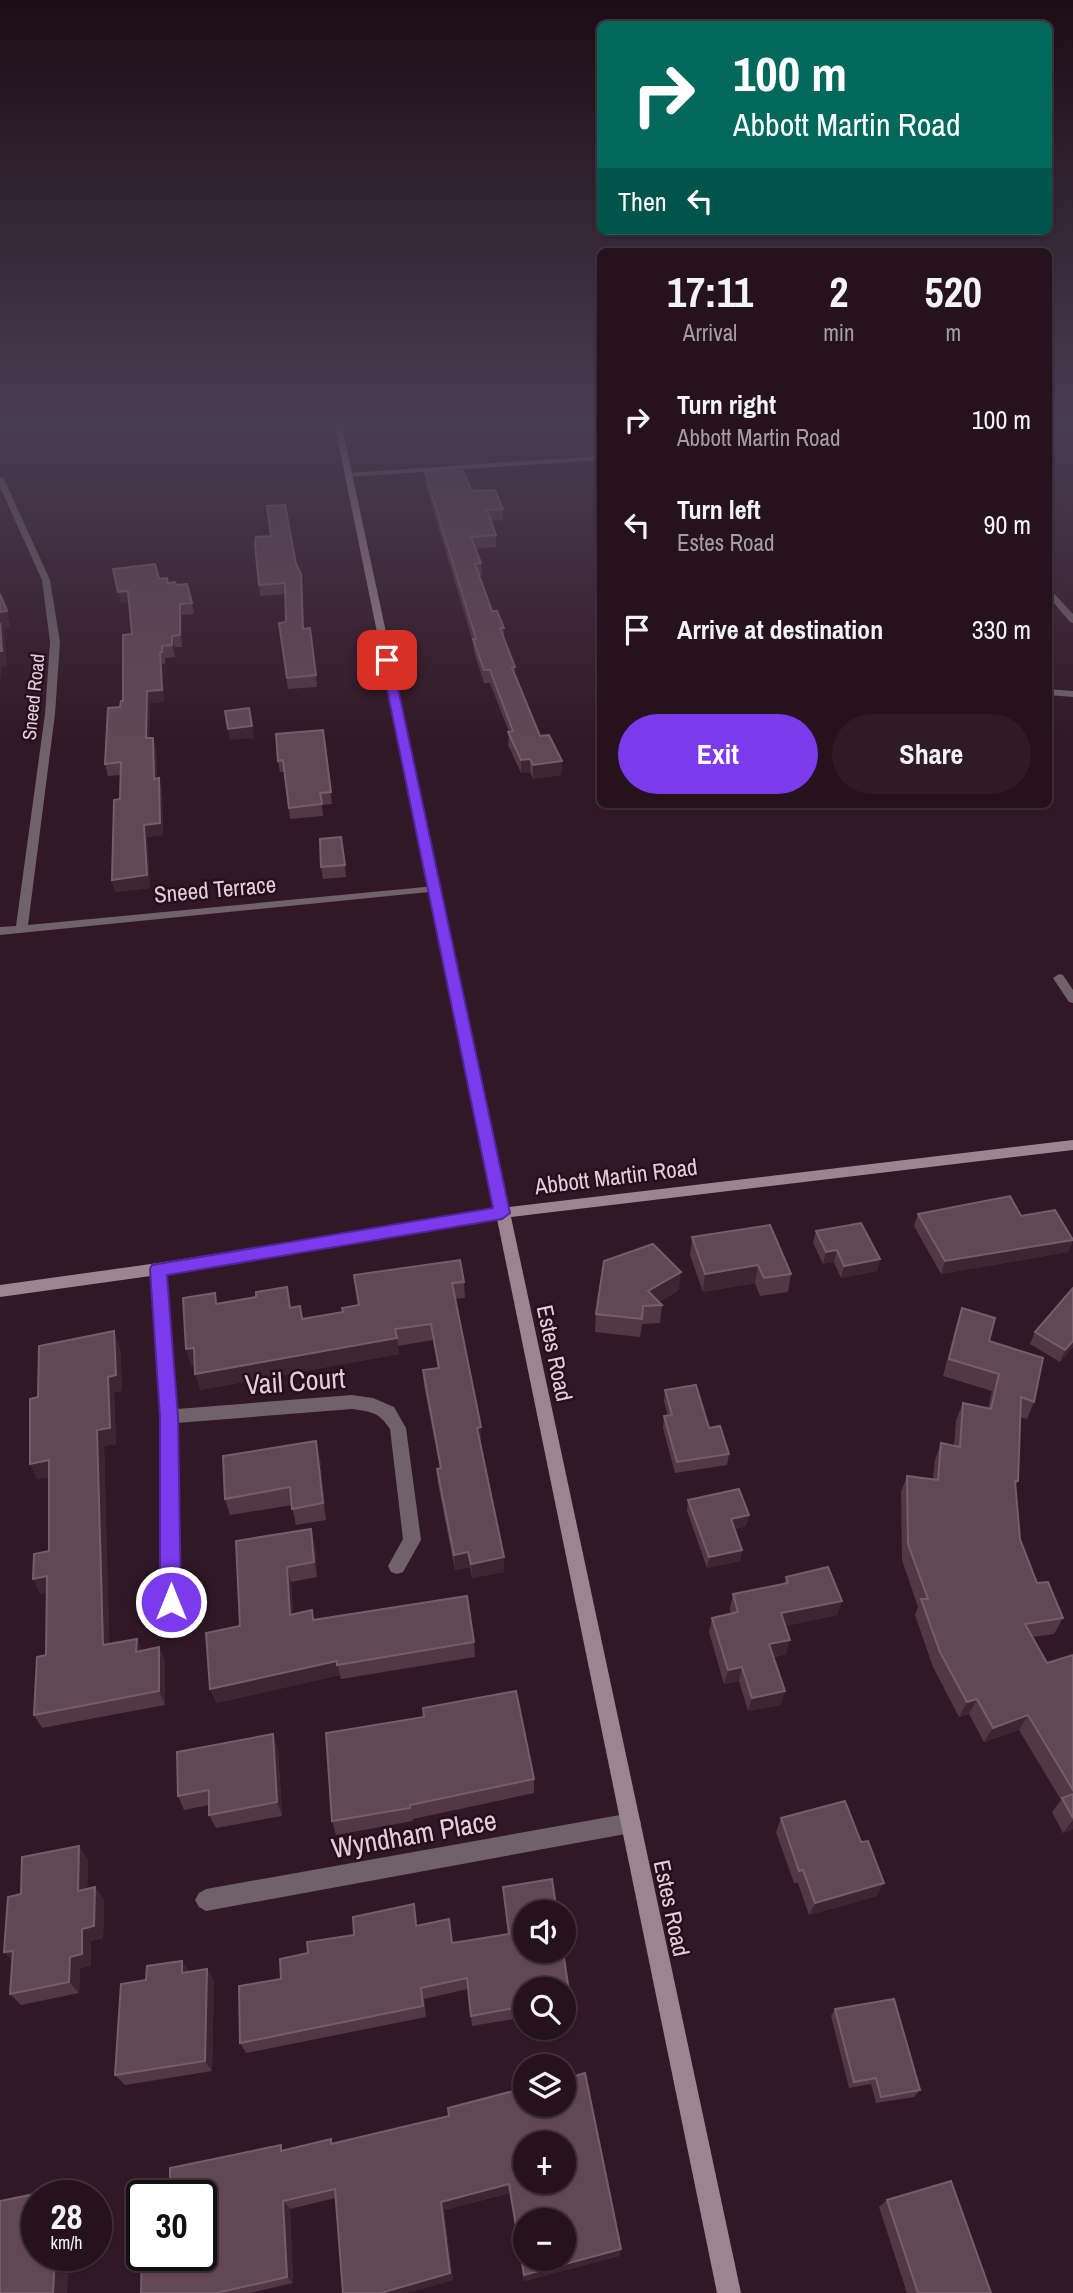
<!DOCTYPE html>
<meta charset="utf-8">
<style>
:root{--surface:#26121c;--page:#2e1b25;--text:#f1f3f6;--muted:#a49ea3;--line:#42323b;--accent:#7c3aed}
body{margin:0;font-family:"Archivo Narrow",sans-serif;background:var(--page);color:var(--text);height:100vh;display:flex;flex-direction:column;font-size:26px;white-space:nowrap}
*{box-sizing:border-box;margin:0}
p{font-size:23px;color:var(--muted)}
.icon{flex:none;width:38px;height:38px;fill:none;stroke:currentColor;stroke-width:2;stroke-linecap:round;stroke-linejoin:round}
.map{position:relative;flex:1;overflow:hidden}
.side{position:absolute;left:597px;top:248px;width:455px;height:560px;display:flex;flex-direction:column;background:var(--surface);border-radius:10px;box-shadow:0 2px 5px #0004,0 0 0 2px var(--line)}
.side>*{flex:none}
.banner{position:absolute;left:597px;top:21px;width:455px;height:214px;border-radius:10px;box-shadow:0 2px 5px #0004,0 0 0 2px var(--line);background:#00695c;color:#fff;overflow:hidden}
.tools{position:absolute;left:513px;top:1900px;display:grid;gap:14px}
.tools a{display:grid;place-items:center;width:63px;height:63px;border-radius:50%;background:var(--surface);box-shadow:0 2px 5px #0004,0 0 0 2px var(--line);font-size:35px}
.speed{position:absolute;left:21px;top:2180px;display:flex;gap:14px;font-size:35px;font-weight:700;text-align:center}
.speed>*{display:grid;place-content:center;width:91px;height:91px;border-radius:50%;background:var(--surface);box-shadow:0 2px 5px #0004,0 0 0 2px var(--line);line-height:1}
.speed small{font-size:18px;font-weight:400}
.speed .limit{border:4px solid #111;border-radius:10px;background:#fff;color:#111}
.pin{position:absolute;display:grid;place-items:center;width:60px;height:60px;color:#fff;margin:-30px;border-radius:14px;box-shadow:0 4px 10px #0006}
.me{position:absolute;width:77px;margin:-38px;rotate:0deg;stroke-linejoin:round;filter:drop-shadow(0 0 5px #0008)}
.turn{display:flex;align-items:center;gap:24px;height:147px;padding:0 21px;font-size:32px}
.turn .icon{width:91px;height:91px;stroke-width:2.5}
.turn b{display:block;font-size:49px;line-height:60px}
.then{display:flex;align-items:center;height:66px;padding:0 21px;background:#0003;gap:14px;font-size:26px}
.eta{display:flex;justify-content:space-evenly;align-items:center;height:119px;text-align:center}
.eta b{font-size:42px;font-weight:700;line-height:49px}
.button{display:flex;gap:14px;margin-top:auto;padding:14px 21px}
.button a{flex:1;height:80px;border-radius:42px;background:var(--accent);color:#fff;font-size:28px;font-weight:700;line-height:80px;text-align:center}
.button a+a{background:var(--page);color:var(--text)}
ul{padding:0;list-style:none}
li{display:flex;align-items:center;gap:21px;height:105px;padding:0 21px}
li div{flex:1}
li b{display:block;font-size:26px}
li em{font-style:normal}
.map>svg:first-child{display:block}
</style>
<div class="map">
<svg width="1073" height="2293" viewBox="0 0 1073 2293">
<rect width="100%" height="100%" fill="#321826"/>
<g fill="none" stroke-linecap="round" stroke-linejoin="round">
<!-- street -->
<g fill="#6f6268" fill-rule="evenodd">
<path d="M600,456V460L349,477L345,475L349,473Z"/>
<path d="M0,477L4,479L50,580L60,642L55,714L28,925L435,886L441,889L439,891L0,935V927L16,926L45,714L50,642L42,580L0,487Z"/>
<path d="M1048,587L1073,614V623L1070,622L1048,596Z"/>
<path d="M1048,689L1073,691V697L1048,695Z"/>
<path d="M1059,974L1063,975L1073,990V1003L1069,1002L1053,978Z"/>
<path d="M158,1263L163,1265L166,1269L177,1409L352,1395L373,1398L394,1407L406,1428L421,1540L403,1572L397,1574L391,1572L388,1566L403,1539L390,1429C379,1412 372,1412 352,1409L177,1423L180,1602L177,1608L171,1611L165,1608L162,1602L161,1417L150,1269L153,1265Z"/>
<path d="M631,1813L638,1816L641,1823L638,1830L631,1833L206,1911L199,1907L195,1900L199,1893L206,1889Z"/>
</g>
<!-- secondary -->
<path fill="#9b8690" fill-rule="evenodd" d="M334,422H341L509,1207L1073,1140V1150L511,1217L741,2293H717L497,1219L158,1275L0,1297V1285L158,1263L495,1209Z"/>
</g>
<!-- wall -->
<g fill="#533745">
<path d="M425,472L503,509V520L491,521L496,535V547L475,549L481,563L482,576H479L492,611L504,628V640L515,667V673L540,736L562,761L561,775L533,779L530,772L521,773L508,745L509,732L490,683H484L474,652L473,642L425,483Z"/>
<path d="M296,564L301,574L304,629L316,675L317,687L288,689L279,623L286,622L285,594L260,596L259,585Z"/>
<path d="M159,579L176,585L192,603L194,614L182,615V647H175V657L165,658V664H162L164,702L150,703L149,738H153L156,750L157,779L159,778L162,791L163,835L147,837L150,888L115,892L112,880L120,799L121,775L108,776L105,764L120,707L123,701L132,634L129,602L121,603Z"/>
<path d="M323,730L332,804L322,805L323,816L290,819L285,772H280L278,761Z"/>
<path d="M345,865L346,877L323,879L321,867Z"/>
<path d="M918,1214L1073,1240L1068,1252L941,1274L914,1226Z"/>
<path d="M816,1231L880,1259L877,1271L841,1278L834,1262L823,1264L813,1243Z"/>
<path d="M692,1237L791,1274L788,1292L760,1296L755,1283L703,1292L690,1255Z"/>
<path d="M354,1275L464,1282L465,1298L456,1299L481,1427V1443L504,1572L472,1578L470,1567L455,1570L438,1484L437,1469L440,1468L424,1386L423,1370L438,1368L433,1340L398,1346L399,1354L200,1390L195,1365L191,1366L218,1303L256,1297L291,1308L300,1306L303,1319L343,1312L359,1305Z"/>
<path d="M679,1290L659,1302L662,1305L660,1323L642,1324L640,1337L595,1332L596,1314Z"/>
<path d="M962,1308L1034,1402L1027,1419L1020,1417L1018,1481L1015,1487L1020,1539L1037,1583L1063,1618L1054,1634L1032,1637L1047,1663L1073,1655V1829L1063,1833L1052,1812L1061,1800L1019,1730L984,1742L969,1714L959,1717L933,1667L915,1615L918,1607L902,1560L901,1492L907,1476L933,1479L935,1460L941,1443L954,1446L956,1420L963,1403L988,1409L992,1391L943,1376L956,1326Z"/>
<path d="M1035,1332L1073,1347L1060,1362L1030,1344Z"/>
<path d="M120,1347L122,1391L114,1392L116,1444L104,1446L109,1644L142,1650L159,1647L165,1661V1705L42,1728L34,1715L46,1655L47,1592L40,1594L49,1551V1477L37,1479L38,1397Z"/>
<path d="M665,1390L709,1428L729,1454L727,1465L675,1473L663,1428L664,1416H668L664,1401Z"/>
<path d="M320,1458L326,1520L296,1525L292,1505L230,1515L225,1499Z"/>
<path d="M688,1500L749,1515L746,1526L735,1529L742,1550L740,1561L707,1568L687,1511Z"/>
<path d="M236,1541L315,1544L317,1577L291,1582L293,1614L314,1620L474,1642L475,1657L341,1679L340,1675L216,1703L240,1626Z"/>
<path d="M786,1577L842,1601L837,1615L785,1626L786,1654L774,1657L781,1705L748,1711L739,1681L724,1684L709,1632L712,1618L731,1614L730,1609L733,1594L784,1584Z"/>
<path d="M424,1717L534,1779V1793L413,1819V1821L336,1835L332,1821Z"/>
<path d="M278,1749L282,1816L216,1828L209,1815V1805L184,1810L178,1796Z"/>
<path d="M781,1818L877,1896L809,1915L798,1883H794L776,1832Z"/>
<path d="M88,1859L87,1888L104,1899L103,1938L91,1941V1966L80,1968L79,1993L21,2005L10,1994L12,1960L4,1952L21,1894Z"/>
<path d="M503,1887L570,1998L569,2008L564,2009V1990H525V2017L472,2026L468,1989L424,1999L426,2017L246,2053L240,2043L281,1979L308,1953L354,1935L416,1916L417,1926L452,1943L508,1934Z"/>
<path d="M182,1961L189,1972L207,1969L214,1980L212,2071L125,2085L115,2075L146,1980Z"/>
<path d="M835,2009L920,2090L914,2097L876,2103L871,2084L849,2088L831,2016Z"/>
<path d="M449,2116L621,2249L619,2256L524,2281L510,2193L444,2210L453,2280L406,2293H343L335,2198L290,2209L293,2283L250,2293H141L285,2151L331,2139L333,2143Z"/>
<path d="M887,2200L991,2293H907L879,2207Z"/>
</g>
<!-- shaded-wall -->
<g fill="#3f2432">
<path d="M301,574L303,585L304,640L303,629Z"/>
<path d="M128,591L130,602L121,603L118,592Z"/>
<path d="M180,604L182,615V647L180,635Z"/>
<path d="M7,611L11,627L4,628L7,667H2L0,684V612Z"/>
<path d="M172,636L175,647V657L172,645Z"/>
<path d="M160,652L162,664L164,702L150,703L149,750L146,738L147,691Z"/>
<path d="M252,726L254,738L230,740L228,729Z"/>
<path d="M153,738L156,750L157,791L154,779Z"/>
<path d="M530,759V772L521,773V760Z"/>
<path d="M562,761L561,775L533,779V765Z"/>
<path d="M159,778L162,791L163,835L147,837L150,888L115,892L112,880L144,825Z"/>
<path d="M1073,1240L1068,1252L941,1274L945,1261Z"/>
<path d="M837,1250L834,1262L823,1264L826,1252Z"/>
<path d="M880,1259L877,1271L841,1278L844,1266Z"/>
<path d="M758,1265L755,1283L703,1292L705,1274Z"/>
<path d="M681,1272L679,1290L652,1306L648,1291Z"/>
<path d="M114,1331L120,1347L122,1391L114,1392L116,1444L104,1446L110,1659L103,1645L97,1430L108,1377Z"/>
<path d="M397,1338L399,1354L200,1390L195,1374Z"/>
<path d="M1073,1341V1347L1060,1362L1065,1350Z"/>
<path d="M194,1348L199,1364L191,1366L186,1349Z"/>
<path d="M481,1427V1443L478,1444L477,1428Z"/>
<path d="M316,1441L320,1458L326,1520L323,1503Z"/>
<path d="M49,1460L56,1475L37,1479L30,1464Z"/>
<path d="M749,1515L746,1526L729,1530L731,1519Z"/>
<path d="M311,1529L315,1544L317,1577L314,1562Z"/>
<path d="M742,1550L740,1561L707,1568L709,1557Z"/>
<path d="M468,1552L470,1567L455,1570L454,1555Z"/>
<path d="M504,1557V1572L472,1578L471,1564Z"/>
<path d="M287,1567L291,1582L294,1629L290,1615Z"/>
<path d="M47,1576L55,1591L40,1594L33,1579Z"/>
<path d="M842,1601L837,1615L777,1628L781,1613Z"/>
<path d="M137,1639L143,1653L136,1652Z"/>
<path d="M790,1640L786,1654L766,1658L769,1644Z"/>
<path d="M159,1647L165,1661V1705L159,1691Z"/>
<path d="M337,1661L340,1675L216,1703L210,1689Z"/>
<path d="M742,1667L739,1681L724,1684L728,1670Z"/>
<path d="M785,1691L781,1705L748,1711L752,1698Z"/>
<path d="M977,1699L969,1714L959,1717L967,1702Z"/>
<path d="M1028,1715L1019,1730L984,1742L993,1728Z"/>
<path d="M273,1734L278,1749L282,1816L277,1802Z"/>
<path d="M1073,1820V1829L1063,1833Z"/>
<path d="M79,1846L88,1859L87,1903L78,1891Z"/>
<path d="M884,1883L877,1896L809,1915L815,1903Z"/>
<path d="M95,1887L104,1899L103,1938L91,1941V1966L80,1968L79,1993L69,1982L70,1957L82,1929Z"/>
<path d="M13,1951L15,1964L4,1952Z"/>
<path d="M182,1961L189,1972L182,1973Z"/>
<path d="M207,1969L214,1980L212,2071L205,2061Z"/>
<path d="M509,2184L510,2193L444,2210L453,2280L406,2293H381L441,2202Z"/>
<path d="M59,2189L69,2196H59Z"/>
<path d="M283,2201L290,2209L293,2283L287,2277Z"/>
<path d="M621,2249L619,2256L524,2281V2275Z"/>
<path d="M55,2256H69L67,2293H53Z"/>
</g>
<!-- building -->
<g fill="#624855" stroke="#765d69" stroke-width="2" fill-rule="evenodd">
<path d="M463,471L472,491L495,490L503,509L487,510L496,535L471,537L481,563L475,564L492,611H497L504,628H500L515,667L512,668L540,736L549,735L562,761L533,765L530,759L521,760L508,732L513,731L490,670H484L473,639H476L425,472Z"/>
<path d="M285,505L296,564L301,574L303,629L310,628L316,675L287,678L279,623L286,622L285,583L259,585L255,544L256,537L271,536L267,506Z"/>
<path d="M155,564L159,579L167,578L168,583L175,582L176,585L187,584L192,603L180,604V635L172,636V645L162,646V652H160L162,690L147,691L146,738H153L154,779L159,778L160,823L144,825L147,875L112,880L114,800L120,799L121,762L105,764L108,708L120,707L121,701H123V635L132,634L128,591L118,592L113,569Z"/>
<path d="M0,594L7,611L0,612Z"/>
<path d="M0,623L2,651H0Z"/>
<path d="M249,708L252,726L228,729L225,711Z"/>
<path d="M323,730L331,792L320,793L322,804L289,808L283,760L278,761L276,734Z"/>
<path d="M341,837L345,865L321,867L320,839Z"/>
<path d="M1010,1196L1021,1216L1055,1210L1073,1240L945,1261L918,1214Z"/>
<path d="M861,1223L880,1259L844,1266L837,1250L826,1252L816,1231Z"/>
<path d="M770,1225L791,1274L764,1278L758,1265L705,1274L692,1237Z"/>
<path d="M653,1244L681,1272L648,1291L662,1305L643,1306L642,1319L596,1314L604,1261Z"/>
<path d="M460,1260L464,1282L452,1283L481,1427L477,1428L504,1557L471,1564L468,1552L454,1555L437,1469L441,1468L423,1370L439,1368L431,1324L395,1329L397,1338L195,1374L194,1348L186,1349L183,1298L215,1293L216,1304L256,1297V1292L287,1287L290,1308L300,1306L302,1319L343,1312L342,1308L359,1305L354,1275Z"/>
<path d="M1073,1288V1341L1065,1350L1035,1332Z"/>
<path d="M962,1308L995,1318L989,1341L1043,1358L1034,1402L1021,1397L1018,1481H1015L1020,1539L1037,1583L1048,1582L1063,1618L1025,1624L1047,1663L1073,1655V1790L1028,1715L993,1728L977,1699L967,1702L940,1652L921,1599H928L908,1544L907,1476L938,1480L941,1443L960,1447L963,1403L991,1409L999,1374L949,1359Z"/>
<path d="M114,1331L116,1375L108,1377L110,1428L97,1430L103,1645L137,1639L136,1652L159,1647V1691L34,1715L37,1657L46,1655L47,1576L33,1579L34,1554L49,1551V1460L30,1464V1399L38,1397L39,1346Z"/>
<path d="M696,1385L709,1428L720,1426L729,1454L677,1462L664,1416L672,1415L665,1390Z"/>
<path d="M316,1441L323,1503L292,1509L290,1487L225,1499L223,1456Z"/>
<path d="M739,1489L749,1515L731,1519L742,1550L709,1557L688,1500Z"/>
<path d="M311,1529L314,1562L287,1567L290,1615L312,1610L313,1620L467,1596L474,1642L337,1665V1661L210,1689L206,1633L240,1626L236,1541Z"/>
<path d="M828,1567L842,1601L781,1613L790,1640L769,1644L785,1691L752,1698L742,1667L728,1670L712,1618L738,1612L733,1594L788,1583L786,1577Z"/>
<path d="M516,1691L534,1779L410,1805V1808L332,1821L326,1733L424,1717L423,1708Z"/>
<path d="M273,1734L277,1802L209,1815V1790L178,1796L177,1752Z"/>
<path d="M1073,1794V1818L1062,1798Z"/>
<path d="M845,1801L861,1842L868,1841L884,1883L815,1903L803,1870L799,1871L781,1818Z"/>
<path d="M79,1846L78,1891L95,1887L94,1926L82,1929V1954L70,1957L69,1982L10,1994L13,1951L4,1952L8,1897L21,1894L22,1857Z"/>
<path d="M552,1879L557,1913H525V1951H563L570,1998L564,1999V1990H525V2006L471,2016L467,1978L421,1988L423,2006L240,2043L239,1986L281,1979L280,1959L308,1953L307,1942L354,1935L353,1917L414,1904L416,1926L449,1919L452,1943L509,1934L503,1887Z"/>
<path d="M182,1961V1973L207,1969L205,2061L115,2075L121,1984L146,1980L147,1966Z"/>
<path d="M894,1999L920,2090L881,2097L876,2078L854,2082L835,2009Z"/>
<path d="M585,2073L621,2249L524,2275L509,2184L441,2202L450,2273L381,2293H343L335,2189L283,2201L287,2277L216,2293H141L142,2249V2256H201V2196H170V2168L281,2145V2151L331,2139V2144L449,2116L448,2108L525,2088V2105H564V2079ZM525,2144H564V2182H525ZM525,2221H564V2259H525Z"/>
<path d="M951,2181L991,2293H918L887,2200Z"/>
<path d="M59,2189V2196H37V2256H55L53,2293H0V2201Z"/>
</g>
<!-- sky -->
<linearGradient id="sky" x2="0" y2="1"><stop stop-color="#1c0d15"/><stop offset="0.57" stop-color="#493d52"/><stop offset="1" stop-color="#493d52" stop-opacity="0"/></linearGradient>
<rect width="1073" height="743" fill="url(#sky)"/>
<!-- route -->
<path fill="#7c3aed" stroke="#51269a" stroke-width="2" d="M387,656L392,660L510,1213L502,1219L167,1275L178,1417L181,1602L178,1609L171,1611L163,1609L160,1602V1417L150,1269L152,1265L493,1208L381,660Z"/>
<g text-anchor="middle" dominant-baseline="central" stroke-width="5" stroke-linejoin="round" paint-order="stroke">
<!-- far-street labels -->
<g font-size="19" fill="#e2cfd8" stroke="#270e1c">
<text transform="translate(33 697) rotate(-84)">Sneed Road</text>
</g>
<!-- street labels -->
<g font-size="23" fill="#e2cfd8" stroke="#270e1c">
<text transform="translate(215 889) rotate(-5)">Sneed Terrace</text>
<text transform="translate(616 1176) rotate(-7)">Abbott Martin Road</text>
<text transform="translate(555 1353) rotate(78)">Estes Road</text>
<text transform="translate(672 1908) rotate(78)">Estes Road</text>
</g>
<!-- near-street labels -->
<g font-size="28" fill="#e2cfd8" stroke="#270e1c">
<text transform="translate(295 1381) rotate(-4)">Vail Court</text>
<text transform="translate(414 1834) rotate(-10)">Wyndham Place</text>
</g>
</g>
</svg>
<div class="tools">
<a><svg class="icon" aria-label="sound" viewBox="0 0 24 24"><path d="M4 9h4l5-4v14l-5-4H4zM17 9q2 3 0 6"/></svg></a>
<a><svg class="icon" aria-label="search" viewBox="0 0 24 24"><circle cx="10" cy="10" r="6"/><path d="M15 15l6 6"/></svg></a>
<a><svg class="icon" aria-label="layers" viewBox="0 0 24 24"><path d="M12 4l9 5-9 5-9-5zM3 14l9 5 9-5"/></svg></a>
<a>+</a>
<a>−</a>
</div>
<div class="speed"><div>28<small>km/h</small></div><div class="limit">30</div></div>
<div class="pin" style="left:387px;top:660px;background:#d93025"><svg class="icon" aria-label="arrive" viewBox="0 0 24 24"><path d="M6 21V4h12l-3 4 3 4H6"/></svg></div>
<svg class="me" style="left:171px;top:1602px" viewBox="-20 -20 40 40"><circle r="17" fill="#7c3aed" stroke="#fff" stroke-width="3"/><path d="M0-11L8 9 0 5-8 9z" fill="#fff"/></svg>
<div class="banner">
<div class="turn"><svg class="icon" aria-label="right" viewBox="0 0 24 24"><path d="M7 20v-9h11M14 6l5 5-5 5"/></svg><div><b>100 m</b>Abbott Martin Road</div></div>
<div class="then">Then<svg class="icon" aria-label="left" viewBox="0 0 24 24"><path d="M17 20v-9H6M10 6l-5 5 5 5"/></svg></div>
</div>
<section class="side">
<div class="eta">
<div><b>17:11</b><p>Arrival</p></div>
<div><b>2</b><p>min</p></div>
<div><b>520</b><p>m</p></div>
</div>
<ul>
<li><svg class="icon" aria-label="right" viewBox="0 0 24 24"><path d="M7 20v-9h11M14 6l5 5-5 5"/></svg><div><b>Turn right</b><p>Abbott Martin Road</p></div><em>100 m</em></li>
<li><svg class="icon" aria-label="left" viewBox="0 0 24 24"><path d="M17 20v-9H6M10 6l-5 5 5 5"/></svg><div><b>Turn left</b><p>Estes Road</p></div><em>90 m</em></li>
<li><svg class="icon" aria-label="arrive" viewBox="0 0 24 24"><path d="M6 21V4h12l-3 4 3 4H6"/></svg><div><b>Arrive at destination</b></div><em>330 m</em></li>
</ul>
<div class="button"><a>Exit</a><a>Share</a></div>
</section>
</div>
